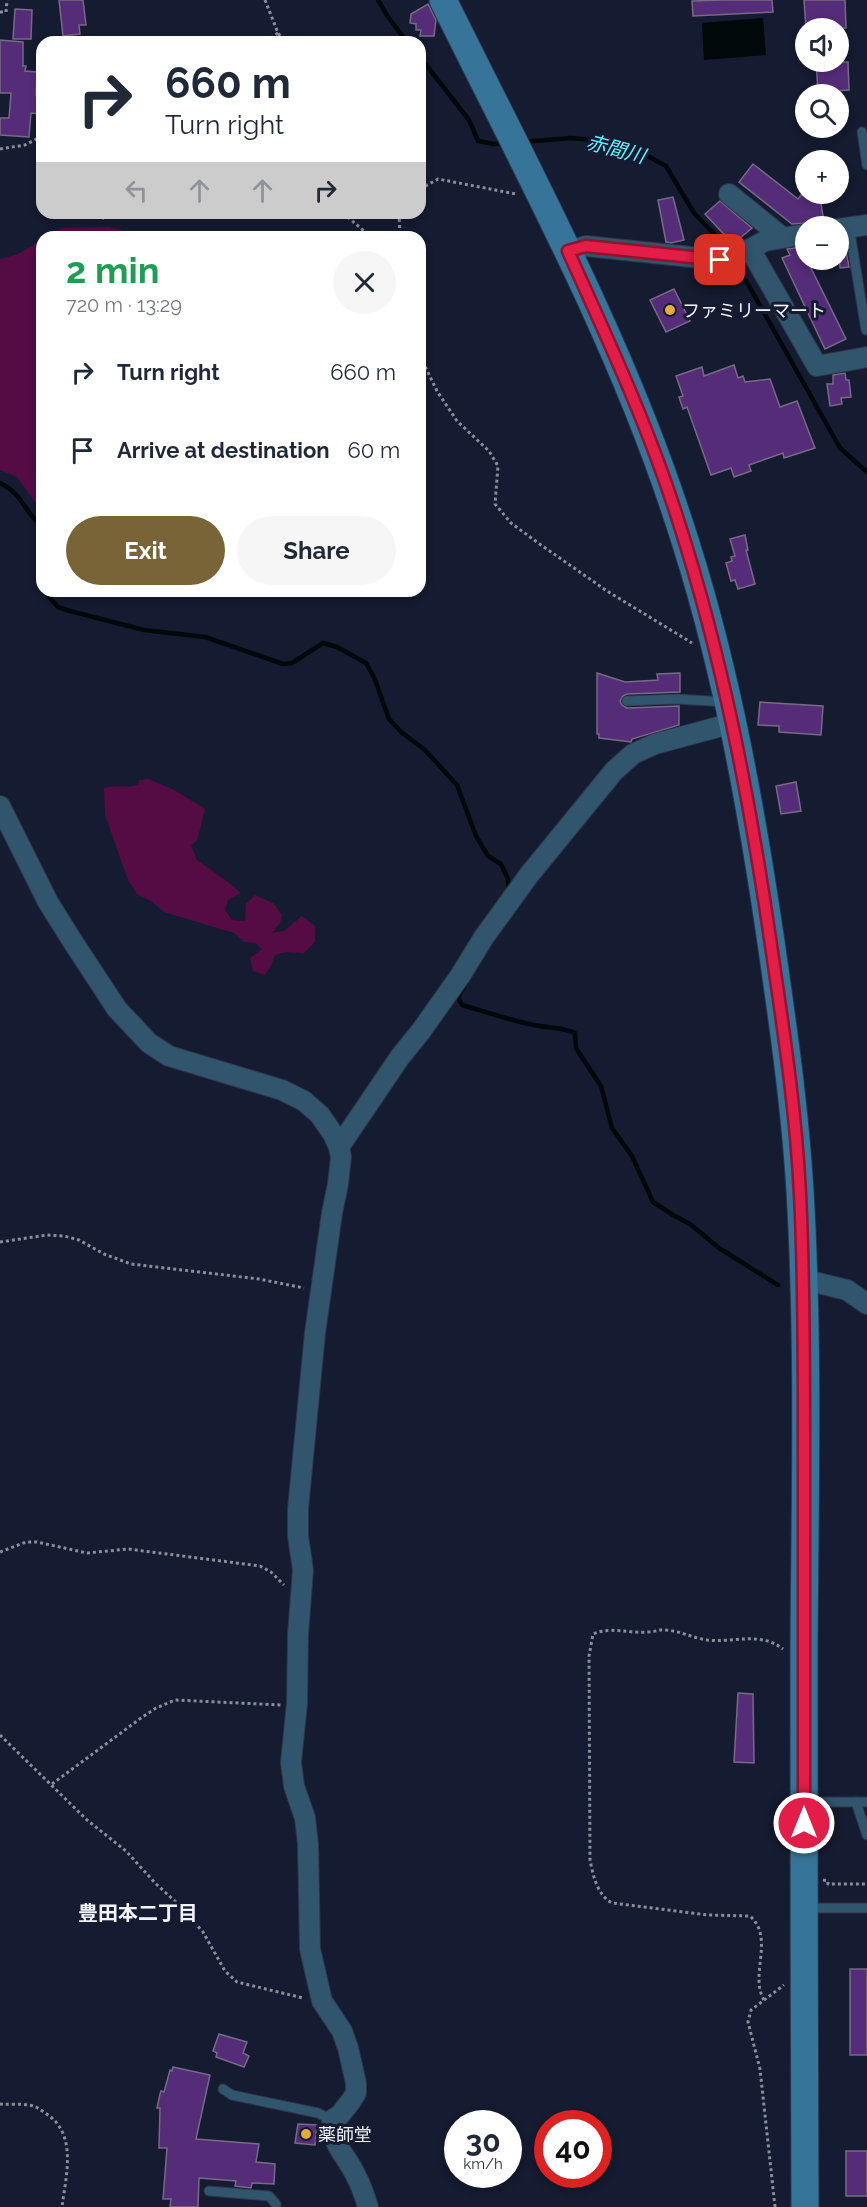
<!DOCTYPE html>
<meta charset="utf-8">
<style>
:root{--surface:#fff;--page:#f6f6f7;--text:#1f2937;--muted:#747a83;--accent:#796437}
body{margin:0;font-family:Raleway,"Noto Sans JP",sans-serif;background:var(--page);color:var(--text);height:100vh;display:flex;flex-direction:column;font-size:22px;white-space:nowrap}
*{box-sizing:border-box;margin:0}
p{font-size:20px;color:var(--muted)}
.icon{flex:none;width:33px;height:33px;fill:none;stroke:currentColor;stroke-width:2;stroke-linecap:round;stroke-linejoin:round}
.map{position:relative;flex:1;overflow:hidden}
.drawer{position:absolute;left:36px;top:231px;width:390px;height:366px;display:flex;flex-direction:column;background:var(--surface);border-radius:18px;box-shadow:0 3px 9px #0003}
.drawer>*{flex:none}
.guide{position:absolute;left:36px;top:36px;width:390px;height:183px;border-radius:18px;box-shadow:0 3px 9px #0003;background:#fff;color:var(--text);overflow:hidden}
.tools{position:absolute;left:795px;top:18px;display:grid;gap:12px}
.tools a{display:grid;place-items:center;width:54px;height:54px;border-radius:50%;background:var(--surface);box-shadow:0 3px 9px #0003;font-size:30px}
.speed{position:absolute;left:444px;top:2110px;display:flex;gap:12px;font-size:30px;font-weight:700;text-align:center}
.speed>*{display:grid;place-content:center;width:78px;height:78px;border-radius:50%;background:var(--surface);box-shadow:0 3px 9px #0003;line-height:1}
.speed small{font-size:15px;font-weight:400}
.speed .limit{border:9px solid #d22;background:#fff;color:#111}
.pin{position:absolute;display:grid;place-items:center;width:51px;height:51px;color:#fff;margin:-26px;border-radius:12px;box-shadow:0 3px 9px #0006}
.me{position:absolute;width:66px;margin:-33px;rotate:0deg;stroke-linejoin:round;filter:drop-shadow(0 0 4px #0008)}
.turn{display:flex;align-items:center;gap:21px;height:126px;padding:0 30px;font-size:27px}
.turn .icon{width:78px;height:78px;stroke-width:2.5}
.turn b{display:block;font-size:42px;line-height:51px}
.lanes{display:flex;align-items:center;height:57px;padding:0 30px;background:#0003;justify-content:center;gap:30px;direction:ltr}
.lanes .off{opacity:.35}
.round{display:grid;place-items:center;flex:none;width:63px;height:63px;border-radius:32px;background:var(--page)}
.headline{display:flex;align-items:center;justify-content:space-between;height:102px;padding:0 30px}
h1{font-size:36px;font-weight:700;line-height:45px;color:#1e9e55}
.action{display:flex;gap:12px;margin-top:auto;padding:12px 30px}
.action a{flex:1;height:69px;border-radius:36px;background:var(--accent);color:#fff;font-size:24px;font-weight:700;line-height:69px;text-align:center}
.action a+a{background:var(--page);color:var(--text)}
ul{padding:0;list-style:none}
li{display:flex;align-items:center;gap:18px;height:78px;padding:0 30px}
li div{flex:1}
li b{display:block;font-size:22px}
li em{font-style:normal}
.map>svg:first-child{display:block}
</style>
<div class="map">
<svg width="867" height="2207" viewBox="0 0 867 2207">
<rect width="100%" height="100%" fill="#151b30"/>
<!-- green -->
<g fill="#550c44">
<path d="M107,227L129,232L138,237H47L62,228Z"/>
<path d="M42,240V512L17,477L0,470V259L18,254Z"/>
<path d="M149,779L176,791L205,809L197,841L191,845L197,860L228,882L241,893L228,900L225,910L232,920L245,921L246,904L255,895L273,903L282,915L280,923L272,933L284,931L302,916L315,926V942L304,953L286,952L275,955L271,966L265,975L253,971L250,958L262,949L256,943L244,942L234,933L164,912L151,901L137,894L128,880L105,815L104,788C116,785 127,788 138,785L139,780Z"/>
</g>
<!-- water -->
<path fill="#00080a" d="M763,18L766,55L704,60L702,23Z"/>
<g fill="none" stroke-linecap="round" stroke-linejoin="round">
<!-- stream -->
<g stroke="#00080a" stroke-width="4.5">
<path d="M378,0L388,17L407,42"/>
<path d="M420,57L469,120L478,141L494,144L506,143"/>
<path d="M523,142L571,138L591,140L646,155L666,166L694,213L718,238L728,254"/>
<path d="M735,263L749,286L840,448L867,472"/>
<path d="M0,483C23,494 24,512 42,526"/>
<path d="M42,563L39,576L42,588"/>
<path d="M44,591L58,607L70,611L144,630L205,637L283,664L292,663L323,643L337,647L366,663L374,677L389,719L401,732L425,750L457,785L476,836L488,856L501,864L508,879L509,892"/>
<path d="M464,986L458,997L462,1005C486,1012 509,1020 534,1025C548,1028 562,1027 575,1033L576,1048L601,1086L612,1128L632,1156L653,1202L673,1215L690,1224L719,1248L778,1285"/>
</g>
</g>
<!-- building -->
<g fill="#542c78" stroke="#766a84" stroke-width="1.5">
<path d="M59,0H83L86,25H79L80,34L63,36Z"/>
<path d="M723,0H772L773,12L693,16L692,1Z"/>
<path d="M804,0H845L846,28H806Z"/>
<path d="M428,4L436,20L434,36H420L421,30H416V24L410,23L411,14Z"/>
<path d="M15,9L32,10L31,39H13Z"/>
<path d="M0,40L23,42V66H26L25,71L37,72L36,96H42V114L31,113L29,137L0,135V118H9L11,93H0Z"/>
<path d="M816,62H848L849,90L818,92Z"/>
<path d="M753,164L798,199L804,191L821,204L824,222L792,224L739,182Z"/>
<path d="M673,197L684,240L671,243L666,242L658,200Z"/>
<path d="M720,201L752,228L733,244L705,214Z"/>
<path d="M844,240L849,267L840,268L838,241Z"/>
<path d="M801,247L806,260H807L846,339L825,349L782,258L790,255L787,249Z"/>
<path d="M674,289L690,321L666,332L650,300Z"/>
<path d="M734,365L738,378L743,376L745,382L770,379L780,407L797,401L815,448L784,458L783,453L749,465L751,471L734,477L731,468L711,475L687,407L683,409L679,397L683,396L676,376L702,367L704,376Z"/>
<path d="M845,373L846,380H849L851,397L841,398L842,404L830,406L827,384H833V375Z"/>
<path d="M745,535L748,550H746L755,584L738,589L735,580L731,581L726,563L732,561L731,557L735,556L730,539Z"/>
<path d="M597,673L625,682L658,680L657,674L680,673V692L627,694L623,696L620,701L622,705L627,708L679,706V725L632,739L631,742L599,738V734H597Z"/>
<path d="M760,702L823,706L821,735L779,732V726L758,725Z"/>
<path d="M796,782L801,811L781,814L776,786Z"/>
<path d="M738,1693L753,1694L754,1763L734,1762Z"/>
<rect x="850" y="1969" width="17" height="86"/>
<path d="M219,2034L247,2042L243,2053L249,2056L244,2067L216,2057L217,2053L213,2051Z"/>
<path d="M173,2067L210,2075L196,2139L259,2144L256,2162L275,2164L274,2184L252,2183L251,2188L235,2186L236,2181L199,2178L198,2207H170L171,2199H163L167,2148H159L160,2108H157L160,2094L161,2091L164,2092L170,2070L172,2071Z"/>
<path d="M298,2124L317,2125L315,2145L295,2143Z"/>
<rect x="846" y="2151" width="21" height="45"/>
</g>
<g fill="none" stroke-linecap="round" stroke-linejoin="round">
<defs>
<g id="lane">
<path d="M862,132L867,165"/>
<path d="M849,227L866,330"/>
<path d="M627,701L676,699L726,702"/>
<path d="M807,1802H867"/>
<path d="M856,1802L867,1835"/>
<path d="M806,1908H867"/>
<path d="M223,2089L232,2095L318,2113L332,2120"/>
<path d="M209,2191L269,2196L276,2204V2207"/>
</g>
<g id="street">
<path d="M729,194L782,237"/>
<path d="M838,229L867,225"/>
<path d="M750,249L817,366L867,357"/>
<path d="M568,251L586,246L720,260L737,256L765,241L806,234"/>
<path d="M0,806L48,902L73,942L117,1009L149,1043L169,1056L282,1090L304,1101L320,1115L333,1134L339,1147L341,1157L338,1184L332,1213L315,1333L298,1509V1536L303,1570L298,1634L297,1703L291,1762L294,1786L305,1818L308,1844L310,1949L322,2001L342,2031L348,2048L356,2083V2093L351,2101L340,2115L332,2120C332,2147 346,2154 356,2176C361,2185 365,2197 368,2207"/>
<path d="M339,1147L400,1057L421,1031L460,976L484,937L529,875L614,771L633,754L655,744L733,723"/>
<path d="M802,1279L847,1290L867,1304"/>
</g>
<path id="secondary" d="M443,0C527,170 619,338 678,519C724,657 750,799 771,942C783,1025 795,1108 800,1191C809,1343 805,1496 804,1648C804,1834 804,2021 805,2207"/>
</defs>
<!-- lane casing -->
<use href="#lane" stroke="#2f3549" stroke-width="11"/>
<!-- street casing -->
<use href="#street" stroke="#2f3549" stroke-width="22"/>
<!-- secondary casing -->
<use href="#secondary" stroke="#2f3549" stroke-width="29"/>
<!-- path -->
<g stroke="#898d9c" stroke-width="3" stroke-dasharray="3 3" stroke-linecap="butt">
<path d="M265,0L278,33L285,42"/>
<path d="M0,12H6L7,0"/>
<path d="M266,42L278,33"/>
<path d="M0,149L25,145L42,136"/>
<path d="M420,189L438,179L516,194"/>
<path d="M343,213L371,237"/>
<path d="M399,213L400,237"/>
<path d="M102,219L107,213"/>
<path d="M420,356L437,391L457,421L489,451L498,466L495,504L511,523L541,545L607,591L692,643"/>
<path d="M0,1242L47,1235L64,1236L79,1240L104,1254L131,1264L259,1279L304,1288"/>
<path d="M0,1552L26,1542H37L87,1553L128,1549L260,1566L271,1572L284,1585"/>
<path d="M0,1735L87,1820L126,1851L156,1884L176,1902L203,1932L225,1971L237,1982L303,1998"/>
<path d="M52,1784L141,1718L156,1708L175,1700L281,1705"/>
<path d="M823,1880L828,1881V1884H867"/>
<path d="M764,2000C749,1975 775,1938 750,1916L708,1915L612,1903C597,1895 593,1875 590,1860L589,1656L593,1634C612,1626 629,1634 648,1632C655,1632 660,1629 666,1630C680,1631 693,1638 707,1640C733,1643 760,1631 783,1649"/>
<path d="M0,2104C10,2105 23,2103 33,2106C37,2107 41,2110 45,2113C78,2133 66,2175 62,2207"/>
<path d="M775,2207L760,2069L748,2022L751,2010L784,1985"/>
</g>
<!-- lane -->
<use href="#lane" stroke="#30556c" stroke-width="9"/>
<!-- street -->
<use href="#street" stroke="#30556c" stroke-width="20"/>
<!-- secondary -->
<use href="#secondary" stroke="#377499" stroke-width="27"/>
</g>
<g fill="none" stroke-linecap="round" stroke-linejoin="round">
<defs>
<path id="route" d="M720,260L586,246L568,251C608,340 649,427 678,520C723,659 750,801 771,945C783,1027 796,1110 800,1194C804,1271 804,1350 804,1428C805,1559 805,1691 804,1823"/>
</defs>
<!-- route casing -->
<use href="#route" stroke="#92132f" stroke-width="15"/>
<!-- route -->
<use href="#route" stroke="#e11d48" stroke-width="10"/>
</g>
<!-- markers -->
<g fill="#e6ad36" stroke="#151b30" stroke-width="2">
<circle cx="670" cy="310" r="6"/>
<circle cx="306" cy="2134" r="6"/>
</g>
<g text-anchor="middle" dominant-baseline="central" stroke-width="6" stroke-linejoin="round" paint-order="stroke">
<!-- poi labels -->
<g font-size="18" fill="#f1f4fd" stroke="#151b30" text-anchor="start">
<text x="682" y="310">ファミリーマート</text>
<text x="318" y="2134">薬師堂</text>
</g>
<!-- water labels -->
<g font-size="20" font-style="italic" fill="#5df0fe" stroke="#151b30">
<text transform="translate(616 149) rotate(15)">赤間川</text>
</g>
<!-- neighbourhood labels -->
<g font-size="20" font-weight="bold" fill="#f1f4fd" stroke="#151b30">
<text x="138" y="1913">豊田本二丁目</text>
</g>
</g>
</svg>
<div class="tools">
<a><svg class="icon" aria-label="sound" viewBox="0 0 24 24"><path d="M4 9h4l5-4v14l-5-4H4zM17 9q2 3 0 6"/></svg></a>
<a><svg class="icon" aria-label="search" viewBox="0 0 24 24"><circle cx="10" cy="10" r="6"/><path d="M15 15l6 6"/></svg></a>
<a>+</a>
<a>−</a>
</div>
<div class="speed"><div>30<small>km/h</small></div><div class="limit">40</div></div>
<div class="pin" style="left:720px;top:260px;background:#d93025"><svg class="icon" aria-label="arrive" viewBox="0 0 24 24"><path d="M6 21V4h12l-3 4 3 4H6"/></svg></div>
<svg class="me" style="left:804px;top:1823px" viewBox="-20 -20 40 40"><circle r="17" fill="#e11d48" stroke="#fff" stroke-width="3"/><path d="M0-11L8 9 0 5-8 9z" fill="#fff"/></svg>
<div class="guide">
<div class="turn"><svg class="icon" aria-label="right" viewBox="0 0 24 24"><path d="M7 20v-9h11M14 6l5 5-5 5"/></svg><div><b>660 m</b>Turn right</div></div>
<div class="lanes"><svg class="icon off" aria-label="left" viewBox="0 0 24 24"><path d="M17 20v-9H6M10 6l-5 5 5 5"/></svg><svg class="icon off" aria-label="ahead" viewBox="0 0 24 24"><path d="M12 20V5M6 11l6-6 6 6"/></svg><svg class="icon off" aria-label="ahead" viewBox="0 0 24 24"><path d="M12 20V5M6 11l6-6 6 6"/></svg><svg class="icon" aria-label="right" viewBox="0 0 24 24"><path d="M7 20v-9h11M14 6l5 5-5 5"/></svg></div>
</div>
<section class="drawer">
<div class="headline"><div><h1>2 min</h1><p>720 m · 13:29</p></div><a class="round"><svg class="icon" aria-label="close" viewBox="0 0 24 24"><path d="M6 6l12 12M18 6L6 18"/></svg></a></div>
<ul>
<li><svg class="icon" aria-label="right" viewBox="0 0 24 24"><path d="M7 20v-9h11M14 6l5 5-5 5"/></svg><div><b>Turn right</b></div><em>660 m</em></li>
<li><svg class="icon" aria-label="arrive" viewBox="0 0 24 24"><path d="M6 21V4h12l-3 4 3 4H6"/></svg><div><b>Arrive at destination</b></div><em>60 m</em></li>
</ul>
<div class="action"><a>Exit</a><a>Share</a></div>
</section>
</div>
